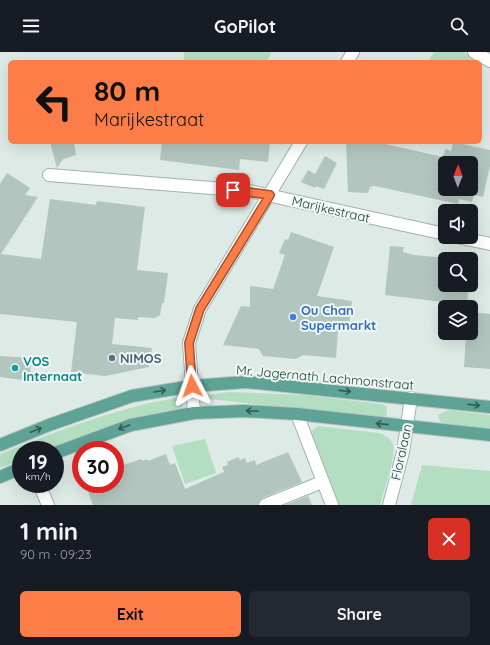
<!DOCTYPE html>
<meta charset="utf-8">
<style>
:root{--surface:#171b24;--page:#242831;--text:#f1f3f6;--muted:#9ea1a6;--accent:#fd7d49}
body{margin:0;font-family:Quicksand,sans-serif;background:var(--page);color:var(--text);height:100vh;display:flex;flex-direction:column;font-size:15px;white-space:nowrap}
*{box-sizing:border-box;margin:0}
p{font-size:13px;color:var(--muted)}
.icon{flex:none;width:22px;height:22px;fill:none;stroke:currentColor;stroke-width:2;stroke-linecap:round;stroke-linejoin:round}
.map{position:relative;height:453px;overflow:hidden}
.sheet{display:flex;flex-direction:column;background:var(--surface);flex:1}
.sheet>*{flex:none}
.guide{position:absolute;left:8px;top:8px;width:474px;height:84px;border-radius:6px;box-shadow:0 4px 16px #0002;background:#fd7d49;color:#111;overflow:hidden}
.needle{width:26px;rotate:1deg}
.fabs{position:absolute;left:438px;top:104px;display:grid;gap:8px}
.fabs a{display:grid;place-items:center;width:40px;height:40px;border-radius:6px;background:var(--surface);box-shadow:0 4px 16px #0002;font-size:20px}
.speed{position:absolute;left:12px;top:389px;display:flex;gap:8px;font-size:20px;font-weight:700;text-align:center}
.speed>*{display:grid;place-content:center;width:52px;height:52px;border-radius:50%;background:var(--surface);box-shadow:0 4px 16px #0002;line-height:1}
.speed small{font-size:10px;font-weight:400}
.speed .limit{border:6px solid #d22;background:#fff;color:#111}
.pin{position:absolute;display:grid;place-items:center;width:34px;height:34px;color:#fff;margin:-17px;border-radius:8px;box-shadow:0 2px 6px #0006}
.me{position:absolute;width:44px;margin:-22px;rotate:356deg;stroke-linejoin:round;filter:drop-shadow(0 0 3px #0008)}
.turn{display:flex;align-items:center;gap:14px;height:84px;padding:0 20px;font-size:18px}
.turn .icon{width:52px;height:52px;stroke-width:2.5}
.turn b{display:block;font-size:28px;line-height:34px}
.round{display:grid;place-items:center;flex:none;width:42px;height:42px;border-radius:6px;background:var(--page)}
.headline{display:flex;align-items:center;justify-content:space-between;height:68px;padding:0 20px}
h1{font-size:24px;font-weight:700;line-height:30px}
.button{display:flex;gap:8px;margin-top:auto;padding:8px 20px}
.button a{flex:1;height:46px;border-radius:6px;background:var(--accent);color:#111;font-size:16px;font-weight:700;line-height:46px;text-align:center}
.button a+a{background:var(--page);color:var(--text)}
header{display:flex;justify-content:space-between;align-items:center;height:52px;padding:0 20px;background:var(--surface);font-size:18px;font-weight:700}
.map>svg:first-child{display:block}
</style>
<header><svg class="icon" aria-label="menu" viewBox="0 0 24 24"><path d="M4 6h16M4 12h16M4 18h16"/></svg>GoPilot<svg class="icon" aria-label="search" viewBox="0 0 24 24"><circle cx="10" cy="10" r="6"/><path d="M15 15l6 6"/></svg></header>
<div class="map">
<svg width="490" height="453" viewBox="0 0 490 453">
<rect width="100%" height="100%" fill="#ddeae5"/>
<!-- green -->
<g fill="#b4dec1">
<path d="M184,0H272L266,10H184Z"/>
<path d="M434,0H463L473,5L470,10H428Z"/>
<path d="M229,340L304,343L381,352L386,354L387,363L381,366L200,346L199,344Z"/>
<path d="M175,346L180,347L183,354L174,360L105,376L46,398H21V408L0,416V402C58,379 113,357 175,346Z"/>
<path d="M448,358L490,363V377L453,373L440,370L438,363Z"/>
<path d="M318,374L379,381C385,383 390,386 393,392C397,402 383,441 380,453H339L309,381Z"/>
<path d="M205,387L216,421L185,432L172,394Z"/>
<path d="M422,413L490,419V453H411Z"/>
</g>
<!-- building -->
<g fill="#b2c5be" fill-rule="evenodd">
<path d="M50,90H74L76,103L63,107L57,116Z"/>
<path d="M162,90H270L268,110L240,107L239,118L160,108Z"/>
<path d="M346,90H385V92L443,105L445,97L451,99L453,90L490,98V114L483,145L474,143L472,150L459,147L458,152L375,134L370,135L368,141L348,140ZM445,111H471V137H445Z"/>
<path d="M325,104L337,111L324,137L316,134L315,136L301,130L308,118L315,122Z"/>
<path d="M7,121L30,136L25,143L38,145L1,202L41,207L50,147L96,153L97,149L145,155L137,218L168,221L164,251H162L160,263L155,266L138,265V268L115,266L112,292L152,296L149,315L105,324L71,320L77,270L0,262V132Z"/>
<path d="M291,180L334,195L317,244L352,249L349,274L338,278L336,306L303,303L296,307L263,304L259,297L223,293L241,254L250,255V234L273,237L285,203L279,201L285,187L288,188Z"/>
<path d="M390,194L404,195L403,200L414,203L460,207H445V233H469L467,253L385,243Z"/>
<path d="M471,260L490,262V317L464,315L466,281H471Z"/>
<path d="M0,304L31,306L30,329L0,325Z"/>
<path d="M288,400L302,430L262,446L258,453H93L87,437L99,432H115V416L141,407L142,409L147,407L148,409L166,402L170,413L175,411L185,437L224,420L222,415L228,413L227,410L238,405L240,408L245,406L247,411L255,408L256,413Z"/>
<path d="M308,444L312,453H285Z"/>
</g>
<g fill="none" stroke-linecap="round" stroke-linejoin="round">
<defs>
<g id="minor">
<path d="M474,0L490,9"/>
<path d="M347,10L353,0"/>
<path d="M49,123L249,139L445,182"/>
<path d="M457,185L490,192"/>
<path d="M194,361L189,291L200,257L301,90"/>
<path d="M297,362L332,453"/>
<path d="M39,432L48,453"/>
<path d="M265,453L322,430"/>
<path d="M389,453L403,400L411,346"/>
</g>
<g id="major">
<path d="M0,393L49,373L132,344L192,334L246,330L490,355"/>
<path d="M55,401L131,373L194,361L244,359L297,362L490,383"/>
<path d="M0,425L21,416"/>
</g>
</defs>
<!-- minor casing -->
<use href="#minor" stroke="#a0b2ac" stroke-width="14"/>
<!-- major casing -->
<use href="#major" stroke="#bcc4c2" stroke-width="14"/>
<!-- minor -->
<use href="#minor" stroke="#fff" stroke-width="12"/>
<!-- major -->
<use href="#major" stroke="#5ea395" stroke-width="12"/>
</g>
<!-- one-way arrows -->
<defs><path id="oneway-shaft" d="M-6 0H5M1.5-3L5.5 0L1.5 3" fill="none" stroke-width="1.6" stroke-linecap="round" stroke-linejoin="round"/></defs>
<g stroke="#315a51">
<use href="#oneway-shaft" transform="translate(160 339) rotate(-9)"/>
<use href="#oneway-shaft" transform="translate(345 339) rotate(6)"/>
<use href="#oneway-shaft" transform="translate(474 353) rotate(7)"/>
<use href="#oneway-shaft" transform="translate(252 359) rotate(-177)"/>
<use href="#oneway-shaft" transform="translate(382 372) rotate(-174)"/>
<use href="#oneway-shaft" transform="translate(124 375) rotate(160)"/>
<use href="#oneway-shaft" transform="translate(36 378) rotate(-22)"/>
</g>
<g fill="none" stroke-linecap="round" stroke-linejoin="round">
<defs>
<path id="route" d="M192,334L189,291L200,257L270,143L233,138"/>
</defs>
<!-- route casing -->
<use href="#route" stroke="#a4512f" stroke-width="10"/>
<!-- route -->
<use href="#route" stroke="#fd7d49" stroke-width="7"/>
</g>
<!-- markers -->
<circle fill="#3f7fe0" stroke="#edf7f3" stroke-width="1.5" cx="293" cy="265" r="4"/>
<circle fill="#5c6f8a" stroke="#edf7f3" stroke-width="1.5" cx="112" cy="306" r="4"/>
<circle fill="#0f9aa8" stroke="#edf7f3" stroke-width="1.5" cx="15" cy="316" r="4"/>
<g text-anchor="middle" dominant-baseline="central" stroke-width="4" stroke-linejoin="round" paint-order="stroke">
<!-- street labels -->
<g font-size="13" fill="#1e3b34" stroke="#edf7f3">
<text transform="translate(331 157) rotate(13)">Marijkestraat</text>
<text transform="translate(325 325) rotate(5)">Mr. Jagernath Lachmonstraat</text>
<text transform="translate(401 400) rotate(-78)">Floralaan</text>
</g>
<!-- shop labels -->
<g font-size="13" font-weight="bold" fill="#366cbe" stroke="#edf7f3" text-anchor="start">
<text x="301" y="258">Ou Chan<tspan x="301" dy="15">Supermarkt</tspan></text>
</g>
<!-- service labels -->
<g font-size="13" font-weight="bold" fill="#4e5e75" stroke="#edf7f3" text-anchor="start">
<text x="120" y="306">NIMOS</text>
</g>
<!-- culture labels -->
<g font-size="13" font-weight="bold" fill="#0d838f" stroke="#edf7f3" text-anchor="start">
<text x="23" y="309">VOS<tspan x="23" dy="15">Internaat</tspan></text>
</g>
</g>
</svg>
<div class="fabs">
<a><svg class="needle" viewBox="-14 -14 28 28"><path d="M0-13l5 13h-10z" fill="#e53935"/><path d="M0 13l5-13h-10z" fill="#9ea1a6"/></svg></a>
<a><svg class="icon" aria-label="sound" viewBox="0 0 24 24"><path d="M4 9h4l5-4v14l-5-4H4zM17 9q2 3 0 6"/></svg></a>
<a><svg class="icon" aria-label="search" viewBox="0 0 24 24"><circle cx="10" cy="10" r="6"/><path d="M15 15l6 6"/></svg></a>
<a><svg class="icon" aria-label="layers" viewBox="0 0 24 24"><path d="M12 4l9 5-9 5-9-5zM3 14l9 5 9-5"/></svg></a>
</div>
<div class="speed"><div>19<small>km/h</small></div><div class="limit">30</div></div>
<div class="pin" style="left:233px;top:138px;background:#d93025"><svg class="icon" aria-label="arrive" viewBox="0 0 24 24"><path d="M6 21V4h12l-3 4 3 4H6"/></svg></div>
<svg class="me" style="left:192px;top:334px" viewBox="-20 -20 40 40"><path d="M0-17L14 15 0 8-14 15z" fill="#fd7d49" stroke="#fff" stroke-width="4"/></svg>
<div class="guide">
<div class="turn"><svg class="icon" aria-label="left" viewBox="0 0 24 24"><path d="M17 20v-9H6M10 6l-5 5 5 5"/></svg><div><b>80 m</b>Marijkestraat</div></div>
</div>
</div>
<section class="sheet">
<div class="headline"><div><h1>1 min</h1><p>90 m · 09:23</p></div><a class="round" style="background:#d93025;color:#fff"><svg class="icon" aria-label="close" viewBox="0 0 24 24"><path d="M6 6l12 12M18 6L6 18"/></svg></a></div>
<div class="button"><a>Exit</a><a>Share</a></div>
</section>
